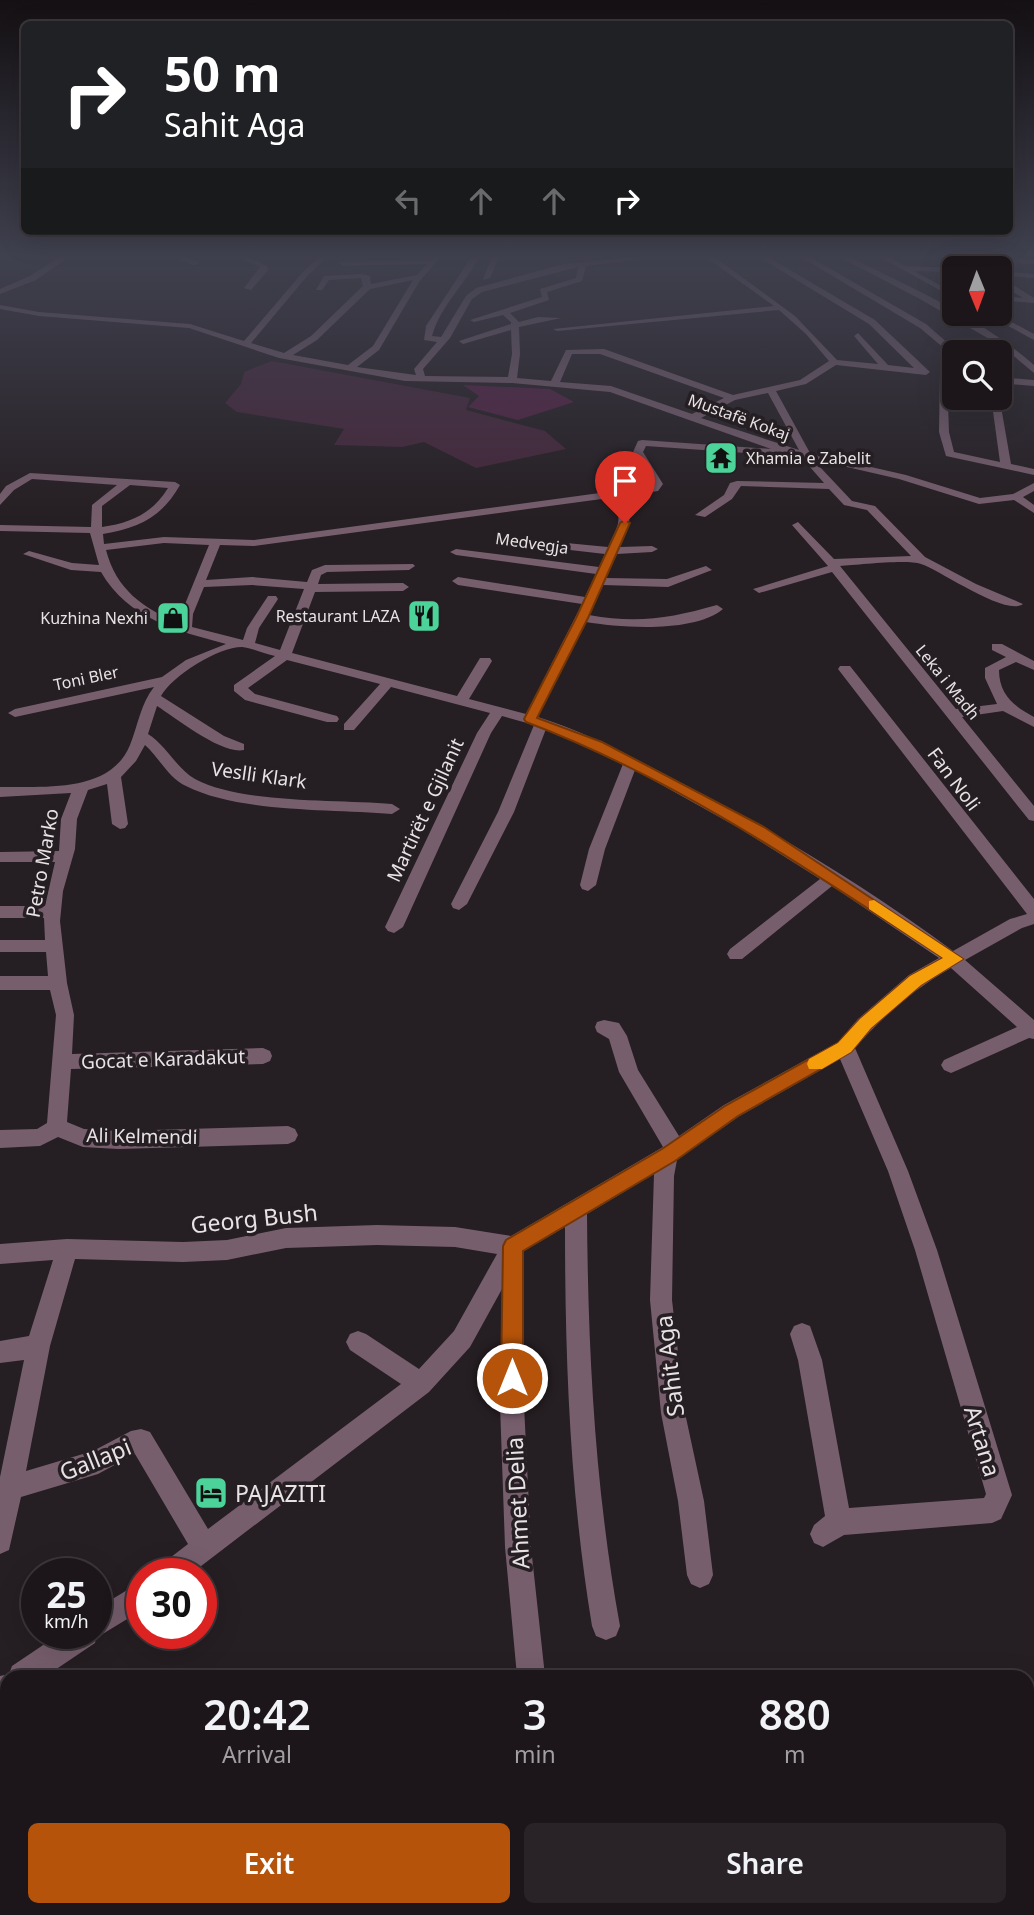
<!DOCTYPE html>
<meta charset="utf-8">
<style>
:root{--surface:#1c161a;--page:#292327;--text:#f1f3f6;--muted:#a09fa2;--line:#3a3539;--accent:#b45309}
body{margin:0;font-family:"Noto Sans",sans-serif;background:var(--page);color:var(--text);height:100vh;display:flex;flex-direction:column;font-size:26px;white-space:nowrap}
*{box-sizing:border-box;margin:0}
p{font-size:23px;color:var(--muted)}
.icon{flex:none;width:38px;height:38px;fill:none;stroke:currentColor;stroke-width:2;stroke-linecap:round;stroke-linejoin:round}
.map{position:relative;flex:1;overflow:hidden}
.panel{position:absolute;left:0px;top:1670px;width:1034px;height:247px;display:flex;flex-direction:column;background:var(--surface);border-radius:21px 21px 0 0;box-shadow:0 7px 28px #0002,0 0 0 2px var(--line)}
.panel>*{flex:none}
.top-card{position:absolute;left:21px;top:21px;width:992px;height:214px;border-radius:10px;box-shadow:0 7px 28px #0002,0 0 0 2px var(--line);background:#202124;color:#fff;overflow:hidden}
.needle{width:46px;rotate:179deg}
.controls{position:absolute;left:942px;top:256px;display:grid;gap:14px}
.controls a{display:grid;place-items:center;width:70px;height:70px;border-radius:10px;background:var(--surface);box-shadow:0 7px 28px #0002,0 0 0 2px var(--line);font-size:35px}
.speed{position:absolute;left:21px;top:1558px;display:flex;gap:14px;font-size:35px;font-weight:700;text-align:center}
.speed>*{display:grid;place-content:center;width:91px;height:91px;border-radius:50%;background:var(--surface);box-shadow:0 7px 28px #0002,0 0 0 2px var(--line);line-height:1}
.speed small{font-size:18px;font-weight:400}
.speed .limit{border:10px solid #d22;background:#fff;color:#111}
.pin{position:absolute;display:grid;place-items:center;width:60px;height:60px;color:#fff;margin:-72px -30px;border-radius:50% 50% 50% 0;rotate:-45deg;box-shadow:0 0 7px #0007}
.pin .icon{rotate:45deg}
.me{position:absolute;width:77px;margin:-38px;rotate:0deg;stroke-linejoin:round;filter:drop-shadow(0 0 5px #0008)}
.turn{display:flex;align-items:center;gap:24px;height:147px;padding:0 28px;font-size:32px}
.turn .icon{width:91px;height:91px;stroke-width:2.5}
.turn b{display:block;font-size:49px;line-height:60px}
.lanes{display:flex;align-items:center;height:66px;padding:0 28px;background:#0003;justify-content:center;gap:35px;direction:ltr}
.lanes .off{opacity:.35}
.eta{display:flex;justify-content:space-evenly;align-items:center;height:119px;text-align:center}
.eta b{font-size:42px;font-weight:600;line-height:49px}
.button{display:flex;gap:14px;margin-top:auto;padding:14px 28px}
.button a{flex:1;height:80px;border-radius:10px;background:var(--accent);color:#fff;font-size:28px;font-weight:600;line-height:80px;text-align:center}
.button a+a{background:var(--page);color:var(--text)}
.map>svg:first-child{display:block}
</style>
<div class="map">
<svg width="1034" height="1915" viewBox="0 0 1034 1915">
<rect width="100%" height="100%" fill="#251e22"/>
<!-- green -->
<path fill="#45263a" d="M272,361L470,398L466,410L545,431L566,449L476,468L424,442L402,447L334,445L344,429L237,412L225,403L241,384L244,372Z"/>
<!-- building -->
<path fill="#542143" d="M463,385L550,389L574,402L518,420L468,407L479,396Z"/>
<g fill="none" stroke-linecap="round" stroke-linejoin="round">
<!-- minor -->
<g fill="#775e6d" fill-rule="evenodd">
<path d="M66,253H74L36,280L0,294V289L30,276Z"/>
<path d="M167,253H177L200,263L193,265Z"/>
<path d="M230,253H239L267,266L268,270L251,290L244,288L260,267Z"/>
<path d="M324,253H332L308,275L251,343L284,353L311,336L363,286L361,278L329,280L322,290H316L324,276L362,274L370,276L371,284L417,275L427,264L342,266L339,262L431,260L437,253H444L419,282L379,350L357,367L416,375L414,369L437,342L424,340L426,326L474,253H481C467,283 441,304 432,336L441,337L466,296L476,288L564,264L684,253L586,266L582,281L547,292L549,300L510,313L519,322L538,317L561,318L519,327L520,354L517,378L551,381L566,350L604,349L733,395L800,380L829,361L806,334L779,310L557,331L553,329L774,306L700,253H709L795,316L837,360L878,364L854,336L858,333L888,365L914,368L869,324L752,253H761L875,320L930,372L926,375L836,365L806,384L776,391L810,453L906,475L980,498L1013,494L1034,483V491L1023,497L1034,505V513L1014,500L979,504L899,479L821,461L820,467L852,501L875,506L925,557L976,584L1023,604C1006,617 940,570 921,564C907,559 857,565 840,566L956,709L997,704L985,678V668L1006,657L992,650V644H1002L1034,661V670L1016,662L999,670C999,695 1015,707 1034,717V727L1003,711L962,717L1034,806V821L1029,820L832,572L759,593L753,589L828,566L792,525L798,522L834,559L911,556L867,510L844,505L829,489L741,486L732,499L705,517L695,515L724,495L730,483L737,481L824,483L810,467L811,459L780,452L775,455L646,446L643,452L663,484L658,491L619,497C635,518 630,524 620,547L652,546L658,549L652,552L617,554L606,578L667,579L706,566L712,570L668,587L603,585L589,615C638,624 671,618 717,605L723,609C695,633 621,628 586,622L538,717C586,732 630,756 674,779C770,829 866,886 953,951L1010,919L1027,914L838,669L840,666H850L1034,899V924L1022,928L965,960L1034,1020V1039L1029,1038L958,1070L951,1073L944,1070L941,1065L944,1060L1017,1027L951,968C914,989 883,1016 855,1048L908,1171L937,1250L1012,1495L1001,1519L992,1523L844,1535L823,1547L814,1543L810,1534L814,1525L825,1516L798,1360L790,1334L794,1326L802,1323L810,1326L822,1360L849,1508L984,1498L986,1494L915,1250L888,1171L840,1059L738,1117L677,1160L674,1176L672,1300L685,1413L704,1501L713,1575L709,1584L700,1588L691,1584L687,1575L678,1501L661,1413L650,1300L654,1174L587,1214C588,1353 595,1489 620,1626L616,1636L606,1640L596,1636L592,1626C570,1493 565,1361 565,1227L524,1251V1405L531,1547L545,1676H517L505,1547L500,1405L502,1289L470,1347L429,1392L192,1573H158L162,1564L188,1544L135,1454L98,1474L21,1497L9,1550L0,1554V1477L24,1360L0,1363V1341L29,1336L53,1260L0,1264V1244L67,1239L183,1242L227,1240L286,1228L377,1225L455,1227L511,1236L663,1147L619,1072L609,1039L597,1032L595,1027L597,1022L604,1020L619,1023L627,1036L638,1070L679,1136L724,1105L838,1042L858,1019L909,975L939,958L832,886L742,959H730L727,954L730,949L820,879L739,828L635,770L605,849L596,885L588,891L582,889L580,885L589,849L623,764L546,729L514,812L467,904L459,910L453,908L451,904L498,812L534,725L502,716L491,733L403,927L394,933L388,931L385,927L477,733L490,713L391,687L354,730H344V724L380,684L287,660L248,688L255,694L337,716L339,719L337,722H327L245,700L234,691V685L275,656C265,654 252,648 242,647C218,647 172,676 161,696L224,736L244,744V750C222,755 176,718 157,706L148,734C167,746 176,768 195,779C241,804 338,799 392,804L400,809L392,814C332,809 239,813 186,786C168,778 159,757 145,745L136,761L121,777L128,824L125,828L120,829L112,824L107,784L88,790L77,819L75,849L63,891L60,921L67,983L74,1015L72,1054L263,1048L270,1051L272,1056L270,1061L263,1064L71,1069L67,1122L84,1129L118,1131L288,1126L295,1129L298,1135L295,1141L288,1144L118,1149L83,1147L58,1137L40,1146L0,1148V1130L37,1129L47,1123L56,1015L50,990H0V976H48L46,952H0V940H45L44,918H0V906H45L55,862H0V852L59,851L61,819L71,793L0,797V787C43,786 110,794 130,745C138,725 141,703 154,687L15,717L8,713L15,709L162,677L186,660L226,644C178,631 128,619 101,572L71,570L23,554L29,551L72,563L99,565L90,533L0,531V525L91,527L92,505L117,485L32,479L14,490L0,505V494L6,486L30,473L175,482L180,485C162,517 139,528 103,534L104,544L164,537L254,540L651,486L653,484L633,452L638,441L642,440L771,449L610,392L512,383L405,381L279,358L189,328L39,316L0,309V305L39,312L190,324L244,341L303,272ZM578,267L576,278L540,289L542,297L470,320L474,322L503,315L511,322V324L459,341L463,344L511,330L512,354L508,377L425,376L423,369L450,338L472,299L482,292ZM413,280L373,346L348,365L293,355L317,340L370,289ZM572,354H600L724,398L692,414L611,386L560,382ZM768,393L799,450L701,418L735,400ZM130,485L168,488C153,513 131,523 102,527V506ZM609,498C625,519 618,525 608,547L535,540L529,543L535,546L605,554L599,567L456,549L450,552L456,555L596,574L585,597L458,577L452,581L458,585L582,604L526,714L469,699L492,661L490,658H480L457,696L292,653L315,592L403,591L409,587L403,583L318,584L321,575L327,572L409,570L415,566L413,564L325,565L312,570L307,582L252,577L206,580L220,545L254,546ZM164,543L209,545L181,614L180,623C143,609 116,589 106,550ZM252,585L304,589L280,650L255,643L259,628L278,599L276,596H268L247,628L243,640L192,627L193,614L204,587ZM377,1245L455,1247L497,1254L454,1331L419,1369L366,1334L358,1331L350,1334L346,1342L350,1350L401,1384L208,1529L150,1432L141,1429L131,1431L93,1451L26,1471L50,1346L75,1259L183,1262L227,1260L286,1248Z"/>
<path d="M493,253H501L490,278L483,280Z"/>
<path d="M794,253H803L926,324L958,352L951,354L920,328Z"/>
<path d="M832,253H841C908,286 978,316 1034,365V373L1003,347L920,299Z"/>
<path d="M873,253H882L905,266L954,268V272L914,271L954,293V298Z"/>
<path d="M920,253L1034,260V264L923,257Z"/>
<path d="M999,271L1034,274V278L999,275Z"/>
<path d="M1001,281H1007L1034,298V303L999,300V296L1023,298L1001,285Z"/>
<path d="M984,313H995L1034,334V340Z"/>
<path d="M940,372L947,374L949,432L954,452L1000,462L991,397L999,395L1011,464L1034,469V475L946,456L939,432Z"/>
<path d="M999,377L1034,380V386L999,383Z"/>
<path d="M142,1581V1610L96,1638L95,1643L46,1676H7V1703L0,1706V1676L9,1674L12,1666L61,1633H96V1609Z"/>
<path d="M578,1909H638L635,1915H581Z"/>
</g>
</g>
<!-- sky -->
<linearGradient id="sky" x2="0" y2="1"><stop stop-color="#141013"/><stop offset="0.49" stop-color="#40414f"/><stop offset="1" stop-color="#40414f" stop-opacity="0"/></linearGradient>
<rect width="1034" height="521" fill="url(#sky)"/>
<!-- route -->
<path fill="#b45309" stroke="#753606" stroke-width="2" d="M625,520L630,523L588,618L537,718L602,742L764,827L963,959L921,985L871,1028L851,1052L738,1116L675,1161L523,1251V1378L520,1386L512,1389L505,1386L501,1378L503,1246L506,1240L662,1149L725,1106L838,1043L860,1019L910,976L943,958C809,870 677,779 526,722L524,719L576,618L620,523Z"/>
<!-- slow -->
<path fill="#f59e0b" d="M874,900L963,959L921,985L871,1028L851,1052L822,1069H809L807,1064L809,1059L838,1043L860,1019L910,976L943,958L869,909V901Z"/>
<!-- icons -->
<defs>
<symbol id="temple-square" viewBox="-11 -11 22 22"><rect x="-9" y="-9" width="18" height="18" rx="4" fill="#4cd39a" stroke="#251e22"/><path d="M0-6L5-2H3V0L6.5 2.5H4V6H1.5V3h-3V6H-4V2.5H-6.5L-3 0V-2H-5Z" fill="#111"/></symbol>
<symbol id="restaurant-square" viewBox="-11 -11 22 22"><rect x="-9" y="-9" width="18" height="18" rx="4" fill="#4cd39a" stroke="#251e22"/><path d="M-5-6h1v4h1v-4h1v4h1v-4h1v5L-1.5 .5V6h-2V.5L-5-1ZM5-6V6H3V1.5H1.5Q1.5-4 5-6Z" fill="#111"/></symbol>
<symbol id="shop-square" viewBox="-11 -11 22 22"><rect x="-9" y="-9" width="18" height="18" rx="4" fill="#4cd39a" stroke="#251e22"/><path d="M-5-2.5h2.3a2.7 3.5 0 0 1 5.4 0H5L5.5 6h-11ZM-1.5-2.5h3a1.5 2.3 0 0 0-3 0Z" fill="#111"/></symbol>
<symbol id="hotel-square" viewBox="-11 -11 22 22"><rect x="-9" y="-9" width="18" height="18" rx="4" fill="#4cd39a" stroke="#251e22"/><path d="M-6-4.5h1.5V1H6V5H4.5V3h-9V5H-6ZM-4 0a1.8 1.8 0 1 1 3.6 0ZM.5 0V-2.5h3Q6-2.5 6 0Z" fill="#111"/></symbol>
</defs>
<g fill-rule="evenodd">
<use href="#temple-square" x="702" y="439" width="38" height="38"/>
<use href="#restaurant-square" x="405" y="597" width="38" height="38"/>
<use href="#shop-square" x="154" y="599" width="38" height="38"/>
<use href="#hotel-square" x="192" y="1474" width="38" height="38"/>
</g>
<g text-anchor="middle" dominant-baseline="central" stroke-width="7" stroke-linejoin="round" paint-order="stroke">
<!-- far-street labels -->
<g font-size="16" fill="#e8e2e5" stroke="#251e22">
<text transform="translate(739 417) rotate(20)">Mustafë Kokaj</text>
<text transform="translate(532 543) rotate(8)">Medvegja</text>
<text transform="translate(86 678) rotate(-12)">Toni Bler</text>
<text transform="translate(948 682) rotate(51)">Leka i Madh</text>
</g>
<!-- far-poi labels -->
<g font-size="16" fill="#e8e2e5" stroke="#251e22" text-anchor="end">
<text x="746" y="458" text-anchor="start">Xhamia e Zabelit</text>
<text x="400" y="616">Restaurant LAZA</text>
<text x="148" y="618">Kuzhina Nexhi</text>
</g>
<!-- street labels -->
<g font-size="19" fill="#e8e2e5" stroke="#251e22">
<text transform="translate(259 775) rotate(8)">Veslli Klark</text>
<text transform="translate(954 779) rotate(53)">Fan Noli</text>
<text transform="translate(425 810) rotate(-65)">Martirët e Gjilanit</text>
<text transform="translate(42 863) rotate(-80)">Petro Marko</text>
<text transform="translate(163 1059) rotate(-2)">Gocat e Karadakut</text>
<text transform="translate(142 1136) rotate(1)">Ali Kelmendi</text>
</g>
<!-- near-street labels -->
<g font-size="23" fill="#e8e2e5" stroke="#251e22">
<text transform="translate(254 1218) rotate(-6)">Georg Bush</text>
<text transform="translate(669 1366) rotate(-97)">Sahit Aga</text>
<text transform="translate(983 1441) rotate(73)">Artana</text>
<text transform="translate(95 1459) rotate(-22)">Gallapi</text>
<text transform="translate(517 1503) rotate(-93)">Ahmet Delia</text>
</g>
<!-- near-poi labels -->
<g font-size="23" fill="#e8e2e5" stroke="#251e22" text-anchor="start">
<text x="235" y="1493">PAJAZITI</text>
</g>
</g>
</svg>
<div class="controls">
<a><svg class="needle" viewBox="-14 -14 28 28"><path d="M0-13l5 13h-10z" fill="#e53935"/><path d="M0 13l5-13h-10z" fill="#a09fa2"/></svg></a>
<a><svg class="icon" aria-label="search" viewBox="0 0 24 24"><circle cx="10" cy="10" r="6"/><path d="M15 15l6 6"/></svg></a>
</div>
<div class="speed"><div>25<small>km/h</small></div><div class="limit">30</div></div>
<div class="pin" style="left:625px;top:523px;background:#d93025"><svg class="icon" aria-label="arrive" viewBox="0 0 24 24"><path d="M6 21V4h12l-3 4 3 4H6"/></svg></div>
<svg class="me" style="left:512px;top:1378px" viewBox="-20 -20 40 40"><circle r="17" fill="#b45309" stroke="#fff" stroke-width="3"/><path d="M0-11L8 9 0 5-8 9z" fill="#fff"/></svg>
<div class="top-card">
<div class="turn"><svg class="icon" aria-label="right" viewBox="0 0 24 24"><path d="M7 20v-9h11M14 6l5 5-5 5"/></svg><div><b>50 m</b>Sahit Aga</div></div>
<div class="lanes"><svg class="icon off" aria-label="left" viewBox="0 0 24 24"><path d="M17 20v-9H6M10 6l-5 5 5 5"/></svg><svg class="icon off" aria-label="ahead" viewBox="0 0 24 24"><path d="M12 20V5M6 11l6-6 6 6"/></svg><svg class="icon off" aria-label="ahead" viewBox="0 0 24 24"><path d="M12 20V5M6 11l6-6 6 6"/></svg><svg class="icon" aria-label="right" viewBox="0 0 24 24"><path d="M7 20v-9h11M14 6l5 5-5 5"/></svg></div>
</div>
<section class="panel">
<div class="eta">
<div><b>20:42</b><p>Arrival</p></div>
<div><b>3</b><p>min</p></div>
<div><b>880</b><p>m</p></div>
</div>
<div class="button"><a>Exit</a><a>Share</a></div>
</section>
</div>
